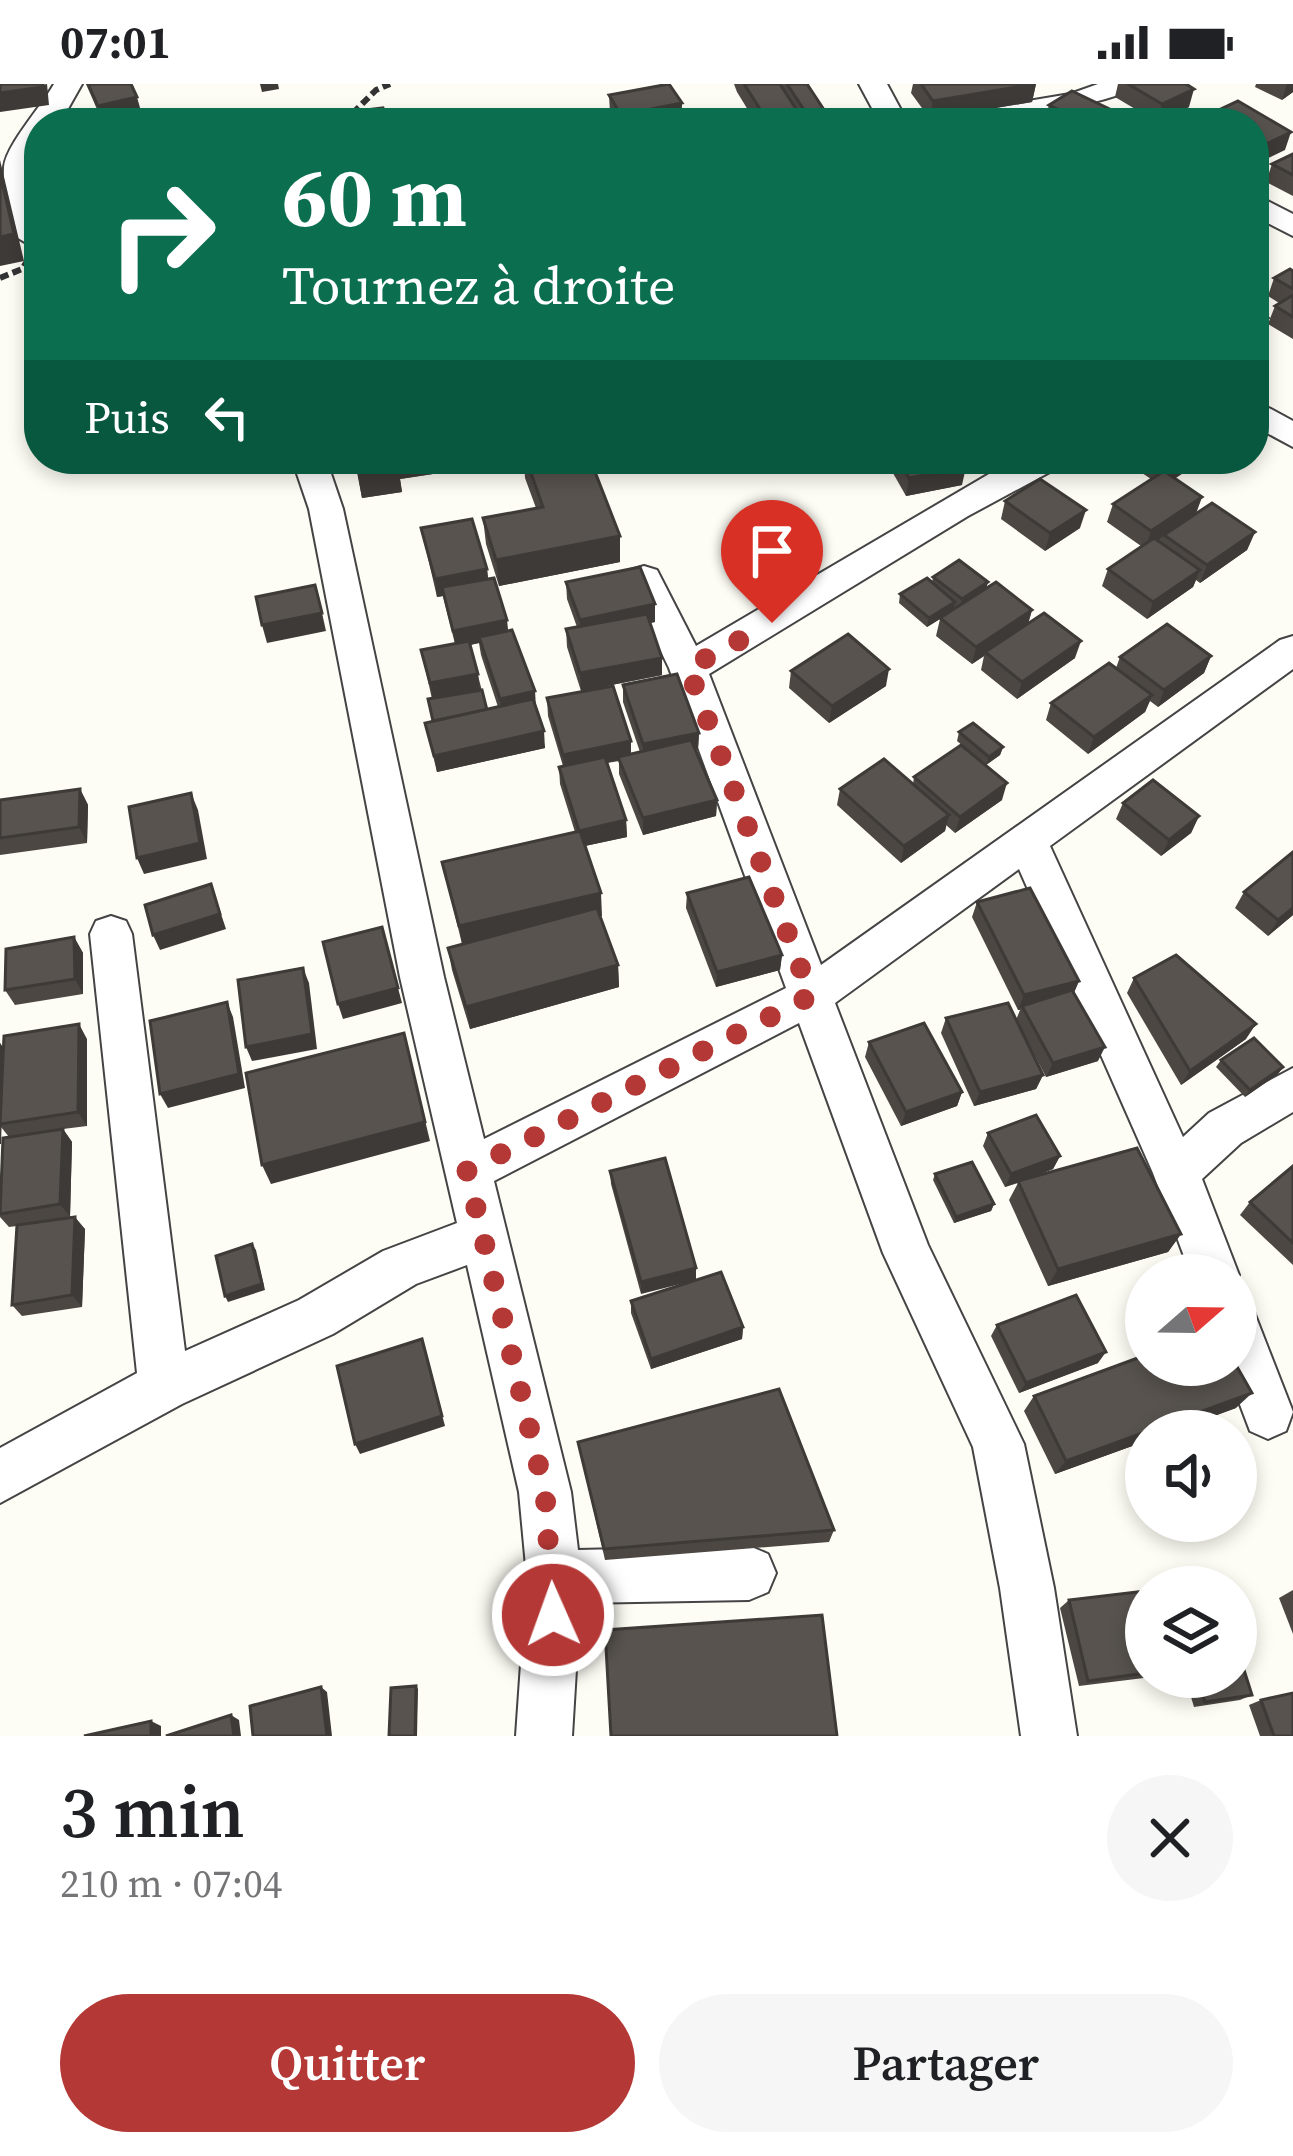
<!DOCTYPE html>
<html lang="fr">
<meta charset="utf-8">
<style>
:root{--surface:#fff;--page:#f6f6f6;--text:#202124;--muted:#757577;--accent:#b43835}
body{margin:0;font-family:"Source Serif 4",serif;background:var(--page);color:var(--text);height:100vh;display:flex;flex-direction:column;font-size:45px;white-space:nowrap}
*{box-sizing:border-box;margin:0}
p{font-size:39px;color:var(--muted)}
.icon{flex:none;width:66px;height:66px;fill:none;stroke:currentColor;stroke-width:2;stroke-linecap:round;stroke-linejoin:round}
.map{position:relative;height:1652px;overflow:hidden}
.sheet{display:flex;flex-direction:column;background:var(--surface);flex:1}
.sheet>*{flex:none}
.hud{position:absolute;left:24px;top:24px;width:1245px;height:366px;border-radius:48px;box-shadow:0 6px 18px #0003;background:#0b6e4f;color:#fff;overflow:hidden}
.needle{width:78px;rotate:70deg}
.fabs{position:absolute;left:1125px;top:1170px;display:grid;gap:24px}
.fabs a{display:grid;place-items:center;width:132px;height:132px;border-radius:50%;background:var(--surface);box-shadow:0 6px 18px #0003;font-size:60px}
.pin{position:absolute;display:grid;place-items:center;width:102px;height:102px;color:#fff;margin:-123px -51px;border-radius:50% 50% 50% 0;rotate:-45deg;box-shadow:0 0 12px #0007}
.pin .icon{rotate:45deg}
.me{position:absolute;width:132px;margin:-66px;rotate:358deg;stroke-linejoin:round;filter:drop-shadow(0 0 9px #0008)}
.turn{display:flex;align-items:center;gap:42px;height:252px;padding:0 60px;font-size:54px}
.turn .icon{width:156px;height:156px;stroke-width:2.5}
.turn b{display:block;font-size:84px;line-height:102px}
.then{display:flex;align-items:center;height:114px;padding:0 60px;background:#0003;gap:24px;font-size:45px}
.round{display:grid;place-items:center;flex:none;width:126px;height:126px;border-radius:63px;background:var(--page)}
.head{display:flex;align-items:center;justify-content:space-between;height:204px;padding:0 60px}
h1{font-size:72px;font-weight:600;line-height:90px}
.action{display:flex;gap:24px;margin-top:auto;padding:24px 60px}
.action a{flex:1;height:138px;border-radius:72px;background:var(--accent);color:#fff;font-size:48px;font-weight:600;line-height:138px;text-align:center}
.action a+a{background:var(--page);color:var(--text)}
.status{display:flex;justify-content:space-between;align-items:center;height:84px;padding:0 60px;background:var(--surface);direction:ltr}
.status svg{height:33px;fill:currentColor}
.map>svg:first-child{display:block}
</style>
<div class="status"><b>07:01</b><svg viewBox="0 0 49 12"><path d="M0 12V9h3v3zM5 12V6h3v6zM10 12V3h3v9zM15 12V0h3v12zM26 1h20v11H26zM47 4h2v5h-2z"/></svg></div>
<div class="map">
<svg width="1293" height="1652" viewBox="0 0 1293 1652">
<rect width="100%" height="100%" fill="#fefdf5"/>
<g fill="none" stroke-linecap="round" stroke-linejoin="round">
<defs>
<g id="minor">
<path d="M54,0H82L60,39H39L33,84L39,157L28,160L13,151C12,129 2,105 4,83C6,61 41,23 54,0Z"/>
<path d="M859,0H887L908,39H880Z"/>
<path d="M1098,0H1138L1134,6C1066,29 1001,39 929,39L943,31L1070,10Z"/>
<path d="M1254,110L1293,130V152L1254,132Z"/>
<path d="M1254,316L1293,337V363L1254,342Z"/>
<path d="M292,375H326L343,425L444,893L484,1055L786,904L669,584L626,495L631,486L644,482L657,486L696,562L989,390L1019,375H1064L1059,383L968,432L709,590L821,881L1280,556L1293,552V585L1050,762L1183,1053L1209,1029L1293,984V1028L1241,1059L1202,1095L1239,1191L1236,1199V1191H1191L1153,1089L1019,785L835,919L928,1161L1024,1360L1054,1504L1077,1652H1021L1000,1504L973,1363L883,1169L799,939L494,1097L571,1408L578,1466L749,1462L768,1470L776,1489L768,1508L749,1516L580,1519L572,1652H516L527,1493L519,1408L467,1181L416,1200L333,1250L182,1320L0,1419V1364L137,1289L90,850L96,837L111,832L126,837L132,850L185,1267L299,1216L383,1167L457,1139L400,893L309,425Z"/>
<path d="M1236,1221L1254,1228L1293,1328L1286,1347L1268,1355L1250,1347L1225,1281H1236Z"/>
</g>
</defs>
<!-- minor casing -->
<use href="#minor" stroke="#444" stroke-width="4"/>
<!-- path -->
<g stroke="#333" stroke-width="6" stroke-dasharray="9 4.5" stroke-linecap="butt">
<path d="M343,39L376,6L390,0"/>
<path d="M0,194L22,185L28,176"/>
</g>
<!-- minor -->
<use href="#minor" fill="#fff" fill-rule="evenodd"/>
</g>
<!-- wall -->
<g fill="#4c4743" fill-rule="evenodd">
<path d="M86,0H131L142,31L103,39Z"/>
<path d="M734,0H807L828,39H756L737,8Z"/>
<path d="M913,0H1036L1032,18L930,35L911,9Z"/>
<path d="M1118,0H1186L1189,23L1157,38L1115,13Z"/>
<path d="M1256,0H1293V8L1282,16L1255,3Z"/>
<path d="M609,11L682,19L681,37L672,39H616L610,29Z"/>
<path d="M1049,21L1139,39H1023L1047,28Z"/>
<path d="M1293,70V112L1266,98L1272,80Z"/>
<path d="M1293,187V255L1268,240L1275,222L1279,219L1268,212L1274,194Z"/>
<path d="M355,375H590L620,452V478L499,502L486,460L483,434L536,424L525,394L524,376L400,395L402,408L362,414Z"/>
<path d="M885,375H961L962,401L906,412Z"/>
<path d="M1121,375H1197L1194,382L1175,394L1202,413L1196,430L1255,448L1247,466L1200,499L1196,496L1193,503L1147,535L1102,502L1108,485L1141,462L1107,438L1113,420L1151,395Z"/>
<path d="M1005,417L1080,444L1045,467L1001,435Z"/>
<path d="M421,444L487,485L488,495L536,624L545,664L437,688L425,639L433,638L432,615L421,566L455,560L443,512L437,513ZM479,559L481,571L498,623L487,626L470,561Z"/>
<path d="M933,493L986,504L1032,526L1028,540L1075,574L1017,615L981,586L984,572L972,580L936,552L940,535L927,543L899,519L900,510L932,499Z"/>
<path d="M566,498L655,520V538L650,539L662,574V591L581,607L567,563L566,545L577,543L567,515Z"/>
<path d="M1211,572L1204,589L1158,623L1150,617L1145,628L1088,670L1046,636L1051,619L1116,584L1120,573Z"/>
<path d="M791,587L886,602L829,639L789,604Z"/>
<path d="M623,601L699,649L698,665L695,666L717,716L716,732L643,751L619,690V677L607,679L626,736L627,753L585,762L600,833L618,881L619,903L470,945L452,886L448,864L462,860L442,778L575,748L560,700L559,683L563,682L548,632L547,614L631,670L640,668L623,618Z"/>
<path d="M959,648L1003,663L1000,671L986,681L957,657Z"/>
<path d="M914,693L1002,716L955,749L946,741L945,747L901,779L837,721L840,705L913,700Z"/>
<path d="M80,705L88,721L87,759L0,771V716Z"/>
<path d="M1123,719L1199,732L1191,749L1161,772L1116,735Z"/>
<path d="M1293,768V831L1268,852L1235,824L1244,808Z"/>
<path d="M687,809L782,871L780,886L716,903L686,824Z"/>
<path d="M977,818L1079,897L1074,909L1098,977L1046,993L1025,953L1043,991L1036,1005L974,1022L941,949L946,934L1016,936L1020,926H1018L972,833Z"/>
<path d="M74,853L83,869V910L15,921L5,906Z"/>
<path d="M1134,894L1246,955L1181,1001L1127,909Z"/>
<path d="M87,955V1042L63,1045L72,1058L70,1133L85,1145L82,1223L22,1232L12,1221L17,1142L9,1143L0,1133L2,1067L9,1053L1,1043L0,1060V959L3,964Z"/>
<path d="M869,958L962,1008L957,1022L901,1042L865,973Z"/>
<path d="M1221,976L1283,983L1278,990L1245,1013L1216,983Z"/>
<path d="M988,1049L1060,1072L1053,1085L1033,1093L1181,1150L1168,1168L1048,1202L1009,1116L1018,1099L1005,1103L983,1062Z"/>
<path d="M665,1074L641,1210L611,1100L610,1087Z"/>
<path d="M1293,1082V1181L1240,1131L1250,1118Z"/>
<path d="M935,1090L994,1120L991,1127L954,1139L933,1096Z"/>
<path d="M631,1217L743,1243L742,1255L651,1285L631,1229Z"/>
<path d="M997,1241L1098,1279L1019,1309L991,1252Z"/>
<path d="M1034,1312L1236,1324L1173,1347H1146V1357L1055,1390L1024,1327Z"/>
<path d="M578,1358L834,1446L829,1458L605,1476Z"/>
<path d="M1293,1506V1550L1279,1514Z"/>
<path d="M1146,1507V1593H1152L1079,1602L1060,1524L1069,1516Z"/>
<path d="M1185,1593H1236L1252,1611L1240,1616L1194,1623Z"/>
<path d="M1261,1616L1293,1652H1260L1249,1621Z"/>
</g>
<!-- shaded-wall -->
<g fill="#3e3a37">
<path d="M47,0L49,21L0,28V9Z"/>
<path d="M260,0H278L279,5L262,8Z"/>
<path d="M1036,0L1032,18L930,35L933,17Z"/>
<path d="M1287,0H1293V8L1282,16Z"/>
<path d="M1194,5L1189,23L1157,38L1162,20Z"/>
<path d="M137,13L142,31L103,39L98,22Z"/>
<path d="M682,19L681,37L672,39H622L621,31Z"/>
<path d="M828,32V39H810V35Z"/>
<path d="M1291,48L1285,66L1254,81V66Z"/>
<path d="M0,76L24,177L0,182Z"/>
<path d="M1268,234L1264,243L1254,249V242Z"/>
<path d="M396,375H524V376L400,395L402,408L362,414L357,388Z"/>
<path d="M1184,375H1197L1194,382L1162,403L1168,385Z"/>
<path d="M966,383L962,401L906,412L909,394Z"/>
<path d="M1202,413L1195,430L1145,465L1151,447Z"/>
<path d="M1086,426L1080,444L1045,467L1050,449Z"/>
<path d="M1255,448L1247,466L1200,499L1207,481Z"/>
<path d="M620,452V478L499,502L496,476Z"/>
<path d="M487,485L489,503H442L443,512L437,513L435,495Z"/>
<path d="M1200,486L1193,503L1147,535L1153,518Z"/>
<path d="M988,498L986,506L960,524L962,515Z"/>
<path d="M955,518L953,527L927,543L929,534Z"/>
<path d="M655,520V538L581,553L580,536Z"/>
<path d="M1032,526L1027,543L985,568L984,572L972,580L976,563Z"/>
<path d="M322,529L326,547L267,559L262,541Z"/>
<path d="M507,536L509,554L479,553V559L456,564L453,547Z"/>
<path d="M1081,557L1075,574L1017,615L1022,598Z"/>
<path d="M1211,572L1204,589L1158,623L1164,606Z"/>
<path d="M662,574V591L581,607L580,589Z"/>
<path d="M889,585L886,602L829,639L832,622Z"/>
<path d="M478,590L480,607L433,616L430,599Z"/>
<path d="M535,607L536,624L502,632L500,615Z"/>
<path d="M1152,611L1145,628L1088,670L1094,653Z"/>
<path d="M544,647L545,664L437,688L434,672Z"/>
<path d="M699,649L698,665L643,677V660Z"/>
<path d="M631,657V674L564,687L563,671Z"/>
<path d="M1003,663L1000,671L986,681L989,673Z"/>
<path d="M1007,699L1002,716L955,749L960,733Z"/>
<path d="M80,705L88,721L87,759L79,743Z"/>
<path d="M191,709L198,726L207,775L144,790L137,774Z"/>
<path d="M717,716L716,732L643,751V734Z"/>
<path d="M949,731L945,747L901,779L904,762Z"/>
<path d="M1199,732L1191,749L1161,772L1169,756Z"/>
<path d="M626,736L627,753L580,763L579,747Z"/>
<path d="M211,800L226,845L160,866L153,851Z"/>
<path d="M601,809L602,832L463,865L459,842Z"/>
<path d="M1293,824V831L1268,852L1278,836Z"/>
<path d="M74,853L83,869V910L75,895Z"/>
<path d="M782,871L780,886L716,903L717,888Z"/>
<path d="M618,881L619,903L470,945L466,923Z"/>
<path d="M303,884L309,899L317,965L252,977L246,963Z"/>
<path d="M1079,897L1072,912L1022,922L1018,926L1024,911Z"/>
<path d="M398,904L402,919L343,935L338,920Z"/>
<path d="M227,918L233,933L245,1004L168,1024L160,1010Z"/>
<path d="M79,940L87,955V1042L78,1028Z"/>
<path d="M1256,940L1246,955L1181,1001L1190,987Z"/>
<path d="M404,949L430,1057L271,1100L262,1081Z"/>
<path d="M0,959L4,965L1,1060H0Z"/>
<path d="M1105,963L1098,977L1046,993L1053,979Z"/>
<path d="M1283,983L1278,990L1245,1013L1250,1006Z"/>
<path d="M1043,991L1036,1005L974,1022L980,1008Z"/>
<path d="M962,1008L957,1022L901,1042L906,1028Z"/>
<path d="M63,1045L72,1058L70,1133L60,1120Z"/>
<path d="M1060,1072L1053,1085L1005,1103L1011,1090Z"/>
<path d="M994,1120L991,1127L954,1139L956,1133Z"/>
<path d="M75,1133L85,1145L82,1223L72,1211Z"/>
<path d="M1181,1150L1168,1168L1048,1202L1058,1185Z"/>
<path d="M252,1160L256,1166L265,1206L228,1218L225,1212Z"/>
<path d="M696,1184V1196L641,1210V1198Z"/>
<path d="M743,1243L742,1255L651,1285V1275Z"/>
<path d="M422,1255L445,1342L360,1370L355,1360Z"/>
<path d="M1106,1268L1098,1279L1019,1309L1026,1299Z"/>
<path d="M1252,1309L1236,1324L1173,1347H1148Z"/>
<path d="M1146,1348V1357L1055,1390L1066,1377Z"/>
<path d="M416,1602L418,1605L417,1652H415Z"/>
<path d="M321,1603L327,1608L332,1652H327Z"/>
<path d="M231,1631L239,1636L241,1652H234Z"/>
<path d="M151,1637L161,1642V1652H151Z"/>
</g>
<!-- building -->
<g fill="#58534e" stroke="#3e3a37" stroke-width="3">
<path d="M0,0H43V3L0,9Z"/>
<path d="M88,0H131L137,13L98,22Z"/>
<path d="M669,0L682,19L621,31L609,11Z"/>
<path d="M744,0H780L803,36L769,39Z"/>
<path d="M787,0H807L828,32L810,35Z"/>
<path d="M921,0H1034L933,17Z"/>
<path d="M1128,0H1186L1194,5L1162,20Z"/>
<path d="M1072,7L1139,39H1087L1049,21Z"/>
<path d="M1238,17L1291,48L1254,66V39L1193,38Z"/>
<path d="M383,24L388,39H360L357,27Z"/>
<path d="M1046,27L1068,39H1023Z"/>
<path d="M989,28L1009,39H968Z"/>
<path d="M449,35L450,39L428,38Z"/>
<path d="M1293,70V91L1272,80Z"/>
<path d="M0,89L14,150L0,153Z"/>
<path d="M39,96V126L34,127L31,97Z"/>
<path d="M1290,185L1293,187V205L1274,194Z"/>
<path d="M1293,211V233L1275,222Z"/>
<path d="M1254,225L1268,234L1254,242Z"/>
<path d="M355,375H397L398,382L357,388Z"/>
<path d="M526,375H590L620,452L496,476L483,434L543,423Z"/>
<path d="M898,375H961L966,383L909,394Z"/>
<path d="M1154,375H1184L1168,385Z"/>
<path d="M1164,387L1202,413L1151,447L1113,420Z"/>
<path d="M1040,395L1086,426L1050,449L1005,417Z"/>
<path d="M1212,419L1255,448L1207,481L1164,451Z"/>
<path d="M472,435L487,485L435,495L421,444Z"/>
<path d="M1154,454L1200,486L1153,518L1108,485Z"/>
<path d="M959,476L988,498L962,515L933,493Z"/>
<path d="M640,483L655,520L580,536L566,498Z"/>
<path d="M494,494L507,536L453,547L442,503Z"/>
<path d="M927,494L955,518L929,534L900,510Z"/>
<path d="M996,498L1032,526L976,563L940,534Z"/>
<path d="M315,501L322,529L262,541L256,513Z"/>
<path d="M1044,529L1081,557L1022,598L985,568Z"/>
<path d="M647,530L662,574L580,589L566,545Z"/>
<path d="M1167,540L1211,572L1164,606L1120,573Z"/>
<path d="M512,546L535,607L500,615L479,553Z"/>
<path d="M848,550L889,585L832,622L791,587Z"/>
<path d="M469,557L478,590L430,599L421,566Z"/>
<path d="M1109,579L1152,611L1094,653L1051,619Z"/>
<path d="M677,590L699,649L643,660L623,601Z"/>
<path d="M613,602L631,657L563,671L547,614Z"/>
<path d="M482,606L487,626L433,637L428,615Z"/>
<path d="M533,615L544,647L434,672L425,639Z"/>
<path d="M973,639L1003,663L989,673L959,648Z"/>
<path d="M691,656L717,716L643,734L618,673Z"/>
<path d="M961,661L1007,699L960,733L914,693Z"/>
<path d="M605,673L626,736L579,747L559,683Z"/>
<path d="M884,675L949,731L904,762L840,705Z"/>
<path d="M1153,696L1199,732L1169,756L1123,719Z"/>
<path d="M80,705L79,743L0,754V716Z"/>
<path d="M191,709L200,759L137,774L129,723Z"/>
<path d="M580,747L601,809L459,842L442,778Z"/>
<path d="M1293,768V824L1278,836L1244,808Z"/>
<path d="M749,793L782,871L717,888L687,809Z"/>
<path d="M211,800L220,830L153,851L145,821Z"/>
<path d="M1030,804L1079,897L1024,911L977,818Z"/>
<path d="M597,824L618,881L466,923L448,864Z"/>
<path d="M382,843L398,904L338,920L323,858Z"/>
<path d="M74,853L75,895L5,906L6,865Z"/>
<path d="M1176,871L1256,940L1190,987L1134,894Z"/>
<path d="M303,884L312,950L246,963L238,896Z"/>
<path d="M1072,906L1105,963L1053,979L1022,922Z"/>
<path d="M227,918L239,990L160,1010L150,937Z"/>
<path d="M1008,919L1043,991L980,1008L946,934Z"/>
<path d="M924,939L962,1008L906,1028L869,958Z"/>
<path d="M79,940L78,1028L0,1040L4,952Z"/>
<path d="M404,949L425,1038L262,1081L246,989Z"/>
<path d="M1254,954L1283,983L1250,1006L1221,976Z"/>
<path d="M1036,1031L1060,1072L1011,1090L988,1049Z"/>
<path d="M63,1045L60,1120L0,1130L3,1054Z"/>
<path d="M1137,1064L1181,1150L1058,1185L1018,1097Z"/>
<path d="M665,1074L696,1184L641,1198L610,1087Z"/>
<path d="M972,1078L994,1120L956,1133L935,1090Z"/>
<path d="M1293,1082V1159L1250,1118Z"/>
<path d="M75,1133L72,1211L12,1221L17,1141Z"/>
<path d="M252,1160L262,1200L225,1212L216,1172Z"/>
<path d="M721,1188L743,1243L651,1275L631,1217Z"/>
<path d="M1076,1211L1106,1268L1026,1299L997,1241Z"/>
<path d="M422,1255L442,1332L355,1360L337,1282Z"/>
<path d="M1146,1271V1281H1236L1252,1309L1066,1377L1034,1312Z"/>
<path d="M779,1305L834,1446L604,1465L578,1358Z"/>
<path d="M1146,1507V1589L1088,1597L1069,1516Z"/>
<path d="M822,1531L837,1652H611L605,1546Z"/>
<path d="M1236,1561L1252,1611L1205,1618L1198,1593H1236Z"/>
<path d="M416,1602L415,1652H389L391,1604Z"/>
<path d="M321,1603L327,1652H253L250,1622Z"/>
<path d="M1293,1609V1652H1274L1261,1616Z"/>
<path d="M231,1631L234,1652H166Z"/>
<path d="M151,1637V1652H84Z"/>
</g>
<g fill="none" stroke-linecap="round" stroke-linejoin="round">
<!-- route -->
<path stroke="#b43835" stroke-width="21" stroke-dasharray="0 37.8" d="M553,1531L545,1408L467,1087L811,912L688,584L772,539"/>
</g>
</svg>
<div class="fabs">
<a><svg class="needle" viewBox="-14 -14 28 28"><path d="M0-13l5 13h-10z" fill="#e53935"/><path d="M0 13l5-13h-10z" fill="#757577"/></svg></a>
<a><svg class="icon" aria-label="sound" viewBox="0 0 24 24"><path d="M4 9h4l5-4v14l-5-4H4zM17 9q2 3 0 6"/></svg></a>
<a><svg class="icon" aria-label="layers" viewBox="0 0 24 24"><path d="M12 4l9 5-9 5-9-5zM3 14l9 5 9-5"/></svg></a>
</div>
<div class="pin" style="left:772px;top:539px;background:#d93025"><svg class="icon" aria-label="arrive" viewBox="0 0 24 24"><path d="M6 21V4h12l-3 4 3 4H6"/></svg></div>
<svg class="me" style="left:553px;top:1531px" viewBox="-20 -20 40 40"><circle r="17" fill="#b43835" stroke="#fff" stroke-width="3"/><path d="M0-11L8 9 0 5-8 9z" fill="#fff"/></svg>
<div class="hud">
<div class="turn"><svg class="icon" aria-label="right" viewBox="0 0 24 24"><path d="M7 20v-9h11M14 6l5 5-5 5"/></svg><div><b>60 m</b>Tournez à droite</div></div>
<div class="then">Puis<svg class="icon" aria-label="left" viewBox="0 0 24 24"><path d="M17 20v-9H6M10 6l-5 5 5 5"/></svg></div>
</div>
</div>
<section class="sheet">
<div class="head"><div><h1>3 min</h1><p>210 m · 07:04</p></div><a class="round"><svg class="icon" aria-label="close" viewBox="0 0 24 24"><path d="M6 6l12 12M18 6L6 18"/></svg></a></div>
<div class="action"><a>Quitter</a><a>Partager</a></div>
</section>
